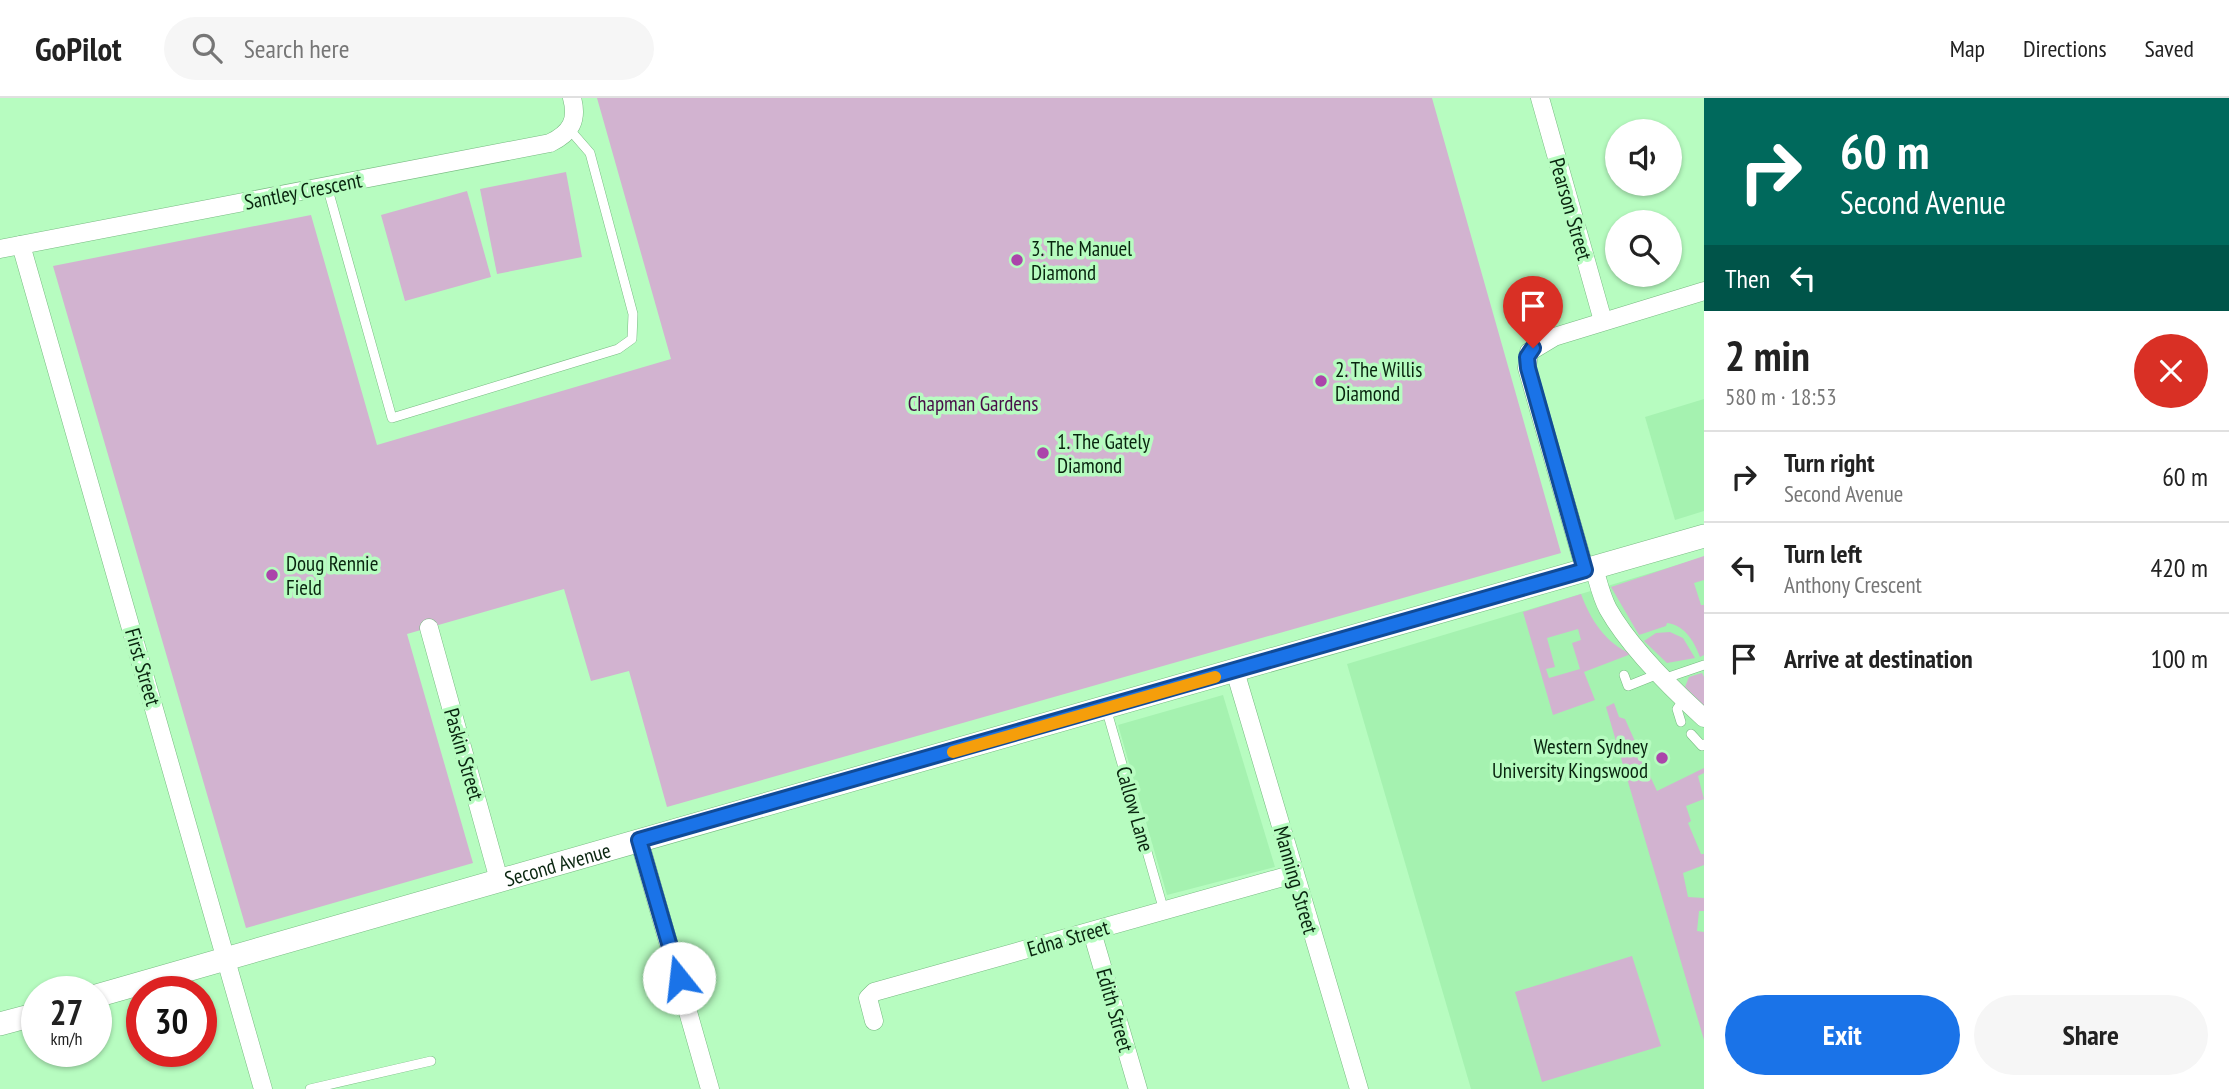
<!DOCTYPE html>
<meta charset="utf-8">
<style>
:root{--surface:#fff;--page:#f6f6f6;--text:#222;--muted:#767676;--line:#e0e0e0;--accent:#1a73e8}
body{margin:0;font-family:"PT Sans Narrow",sans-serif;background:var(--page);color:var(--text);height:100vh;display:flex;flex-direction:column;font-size:26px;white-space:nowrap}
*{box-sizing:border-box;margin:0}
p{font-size:23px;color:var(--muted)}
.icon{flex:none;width:38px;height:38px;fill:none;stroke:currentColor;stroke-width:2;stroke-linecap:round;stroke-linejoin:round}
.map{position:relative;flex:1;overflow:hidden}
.side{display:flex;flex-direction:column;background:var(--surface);width:525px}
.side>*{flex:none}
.top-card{background:#00695c;color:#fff;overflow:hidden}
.fabs{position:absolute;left:1605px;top:21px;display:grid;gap:14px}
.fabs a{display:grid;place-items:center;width:77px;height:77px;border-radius:50%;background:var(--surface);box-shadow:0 2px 5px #0004;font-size:35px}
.speed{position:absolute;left:21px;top:878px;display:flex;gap:14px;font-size:35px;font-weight:700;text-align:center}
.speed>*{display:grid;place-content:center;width:91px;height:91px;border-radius:50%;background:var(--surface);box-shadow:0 2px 5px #0004;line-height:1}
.speed small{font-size:18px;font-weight:400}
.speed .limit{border:10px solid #d22;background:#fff;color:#111}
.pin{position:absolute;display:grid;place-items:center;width:60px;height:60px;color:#fff;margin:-72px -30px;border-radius:50% 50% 50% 0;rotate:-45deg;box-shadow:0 0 7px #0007}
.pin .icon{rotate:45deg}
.me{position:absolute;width:77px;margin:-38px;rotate:344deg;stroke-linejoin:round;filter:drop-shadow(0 0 5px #0008)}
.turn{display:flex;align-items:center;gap:24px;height:147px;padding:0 21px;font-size:32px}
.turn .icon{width:91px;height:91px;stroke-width:2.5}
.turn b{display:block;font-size:49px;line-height:60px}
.then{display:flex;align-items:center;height:66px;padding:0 21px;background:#0003;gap:14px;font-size:26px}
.round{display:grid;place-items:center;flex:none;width:74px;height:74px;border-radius:37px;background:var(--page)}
.headline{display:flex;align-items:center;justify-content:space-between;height:119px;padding:0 21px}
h1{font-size:42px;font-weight:600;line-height:52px}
.cta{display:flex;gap:14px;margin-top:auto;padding:14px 21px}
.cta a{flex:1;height:80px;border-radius:42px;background:var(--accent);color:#fff;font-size:28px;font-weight:600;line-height:80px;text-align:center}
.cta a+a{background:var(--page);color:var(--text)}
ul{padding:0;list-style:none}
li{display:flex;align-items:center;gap:21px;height:91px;padding:0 21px;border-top:2px solid var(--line)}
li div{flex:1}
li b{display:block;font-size:26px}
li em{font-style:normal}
header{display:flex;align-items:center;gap:42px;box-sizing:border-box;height:98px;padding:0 35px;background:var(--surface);border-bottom:2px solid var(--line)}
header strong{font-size:33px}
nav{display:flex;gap:38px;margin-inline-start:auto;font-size:24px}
.search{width:490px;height:63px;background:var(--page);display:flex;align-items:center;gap:18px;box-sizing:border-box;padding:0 24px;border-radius:38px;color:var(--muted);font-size:26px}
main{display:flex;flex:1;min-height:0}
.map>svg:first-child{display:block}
</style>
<header>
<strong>GoPilot</strong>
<div class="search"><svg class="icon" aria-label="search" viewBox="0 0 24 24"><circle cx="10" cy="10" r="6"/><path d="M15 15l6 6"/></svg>Search here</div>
<nav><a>Map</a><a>Directions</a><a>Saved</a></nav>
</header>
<main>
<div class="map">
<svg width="1704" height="991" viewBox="0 0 1704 991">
<rect width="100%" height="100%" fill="#b7fcc0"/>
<!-- built -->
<g fill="#a5f2b0">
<path d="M1704,301V413L1675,422L1645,319Z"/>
<path d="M1704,459V991H1471L1347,566Z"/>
<path d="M1223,597L1275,769L1167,797L1118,627Z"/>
</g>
<!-- green -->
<g fill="#d2b3d0" fill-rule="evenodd">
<path d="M597,0H1432L1561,455L667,709L629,573L591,583L564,491L407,536L473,765L246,830L53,168L311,117L377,347L671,261Z"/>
<path d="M566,74L582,159L497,176L480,91Z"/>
<path d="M467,93L491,179L405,203L381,117Z"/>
<path d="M1704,458V482L1694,485L1701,507H1704V557L1700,559C1693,540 1683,527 1667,525L1666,528L1639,537L1611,489Z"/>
<path d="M1581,496C1591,523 1606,545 1631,556L1584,574L1595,602L1553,617L1523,514ZM1578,531L1581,542L1572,545L1580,571L1549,580L1546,571L1555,569L1547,540Z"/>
<path d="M1670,534L1683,540L1695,560L1667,565L1644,543L1656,535Z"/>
<path d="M1702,575L1704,579V608L1685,589L1689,579Z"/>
<path d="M1614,605L1619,619L1625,621L1638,650L1635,652L1640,663H1643L1657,693L1704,670V675L1698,678L1704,701L1686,708L1691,723L1688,725L1701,756H1704V767L1683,775L1688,799L1704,800V813H1699L1697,833L1704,834V942L1606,609Z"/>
<path d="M1632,858L1661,948L1542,984L1515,894Z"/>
</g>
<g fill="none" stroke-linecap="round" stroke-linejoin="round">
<defs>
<g id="service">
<path d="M327,88L392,320L618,251L632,241L633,216L590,55L570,32"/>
<path d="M1624,577L1628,588L1658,576"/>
<path d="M1663,581L1704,567"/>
<path d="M1106,610L1164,813"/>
<path d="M1681,624L1677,611L1684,601"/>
<path d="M1691,636L1702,648L1704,646"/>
<path d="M310,991L431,963"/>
</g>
<g id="minor">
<path d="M1540,0L1603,223"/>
<path d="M21,147L263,991"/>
<path d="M0,151L550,45C571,35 578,22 572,0"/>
<path d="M1594,470C1598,483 1601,498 1608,511C1630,550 1671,590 1704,620"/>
<path d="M1585,472L1527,270L1529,254L1554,239L1704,193"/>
<path d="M429,530L499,782"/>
<path d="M1235,573L1359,991"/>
<path d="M639,742L710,991"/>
<path d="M1092,834L1138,991"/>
<path d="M874,923L868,900L874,894L1294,776"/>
</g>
<g id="tertiary">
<path id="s1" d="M96,898L1704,438"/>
<path d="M0,926L37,916"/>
</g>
</defs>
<!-- service casing -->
<use href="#service" stroke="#77ba81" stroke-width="10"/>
<!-- minor casing -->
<use href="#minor" stroke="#77ba81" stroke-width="19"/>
<!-- tertiary casing -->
<use href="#tertiary" stroke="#77ba81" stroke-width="24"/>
<!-- service -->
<use href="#service" stroke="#fff" stroke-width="9"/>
<!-- minor -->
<use href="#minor" stroke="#fff" stroke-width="18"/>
<!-- tertiary -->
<use href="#tertiary" stroke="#fff" stroke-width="23"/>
</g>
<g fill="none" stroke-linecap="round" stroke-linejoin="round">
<defs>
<path id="route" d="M679,880L639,742L1585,472L1528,270L1527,259L1533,250"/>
</defs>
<!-- route casing -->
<use href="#route" stroke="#114b97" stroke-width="18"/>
<!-- route -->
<use href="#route" stroke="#1a73e8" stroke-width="12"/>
<!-- slow -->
<path stroke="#f59e0b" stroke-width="12" d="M953,654L1215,579"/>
</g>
<!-- markers -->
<g fill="#ab45aa" stroke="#b7fcc0" stroke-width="2.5">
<circle cx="1017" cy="162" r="7"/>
<circle cx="1321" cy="283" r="7"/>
<circle cx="1043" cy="355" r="7"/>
<circle cx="272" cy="477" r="7"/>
<circle cx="1662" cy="660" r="7"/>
</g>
<g text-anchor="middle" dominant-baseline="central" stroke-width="7" stroke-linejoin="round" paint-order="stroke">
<!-- street labels -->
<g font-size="21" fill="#09250f" stroke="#b7fcc0">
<text transform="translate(303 93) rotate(-11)">Santley Crescent</text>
<text transform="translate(1571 111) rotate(74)">Pearson Street</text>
<text transform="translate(143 569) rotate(74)">First Street</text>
<text transform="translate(464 656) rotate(74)">Paskin Street</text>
<text transform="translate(1135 711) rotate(74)">Callow Lane</text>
<text stroke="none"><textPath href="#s1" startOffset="480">Second Avenue</textPath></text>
<text transform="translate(1296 782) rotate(74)">Manning Street</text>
<text transform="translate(1068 840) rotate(-16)">Edna Street</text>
<text transform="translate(1115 912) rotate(74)">Edith Street</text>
</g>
<!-- poi labels -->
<g font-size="21" fill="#09250f" stroke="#b7fcc0" text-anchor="start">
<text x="1031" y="150">3. The Manuel<tspan x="1031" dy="24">Diamond</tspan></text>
<text x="1335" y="271">2. The Willis<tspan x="1335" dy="24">Diamond</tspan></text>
<text x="1057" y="343">1. The Gately<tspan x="1057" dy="24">Diamond</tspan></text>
<text x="286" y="465">Doug Rennie<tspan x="286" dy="24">Field</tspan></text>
<text x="1648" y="648" text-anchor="end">Western Sydney<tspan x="1648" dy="24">University Kingswood</tspan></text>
</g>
<!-- park labels -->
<g font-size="21" fill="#480e48" stroke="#b7fcc0">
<text x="973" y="305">Chapman Gardens</text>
</g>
</g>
</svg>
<div class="fabs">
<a><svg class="icon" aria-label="sound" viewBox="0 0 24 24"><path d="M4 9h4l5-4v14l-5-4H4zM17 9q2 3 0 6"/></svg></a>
<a><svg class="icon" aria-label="search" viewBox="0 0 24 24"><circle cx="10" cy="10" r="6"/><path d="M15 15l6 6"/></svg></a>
</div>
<div class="speed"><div>27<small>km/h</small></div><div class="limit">30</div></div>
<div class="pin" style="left:1533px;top:250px;background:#d93025"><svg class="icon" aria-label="arrive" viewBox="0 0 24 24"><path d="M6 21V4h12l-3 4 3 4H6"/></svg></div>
<svg class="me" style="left:679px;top:880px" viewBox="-20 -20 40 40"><circle r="19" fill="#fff"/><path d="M0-13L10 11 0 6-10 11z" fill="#1a73e8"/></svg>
</div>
<section class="side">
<div class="top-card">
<div class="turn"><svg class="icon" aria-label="right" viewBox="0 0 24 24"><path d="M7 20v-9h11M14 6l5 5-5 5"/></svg><div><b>60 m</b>Second Avenue</div></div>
<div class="then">Then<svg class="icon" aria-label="left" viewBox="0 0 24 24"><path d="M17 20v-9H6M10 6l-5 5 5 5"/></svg></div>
</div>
<div class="headline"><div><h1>2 min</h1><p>580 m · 18:53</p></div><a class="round" style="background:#d93025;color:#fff"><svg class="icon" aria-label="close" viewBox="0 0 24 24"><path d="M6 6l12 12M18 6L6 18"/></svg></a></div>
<ul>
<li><svg class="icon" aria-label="right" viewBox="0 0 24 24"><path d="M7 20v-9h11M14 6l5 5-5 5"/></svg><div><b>Turn right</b><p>Second Avenue</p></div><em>60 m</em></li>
<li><svg class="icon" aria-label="left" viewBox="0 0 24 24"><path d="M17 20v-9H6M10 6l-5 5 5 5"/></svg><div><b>Turn left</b><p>Anthony Crescent</p></div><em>420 m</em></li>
<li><svg class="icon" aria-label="arrive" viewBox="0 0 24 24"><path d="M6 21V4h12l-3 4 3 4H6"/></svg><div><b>Arrive at destination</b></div><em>100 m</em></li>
</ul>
<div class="cta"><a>Exit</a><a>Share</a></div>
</section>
</main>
